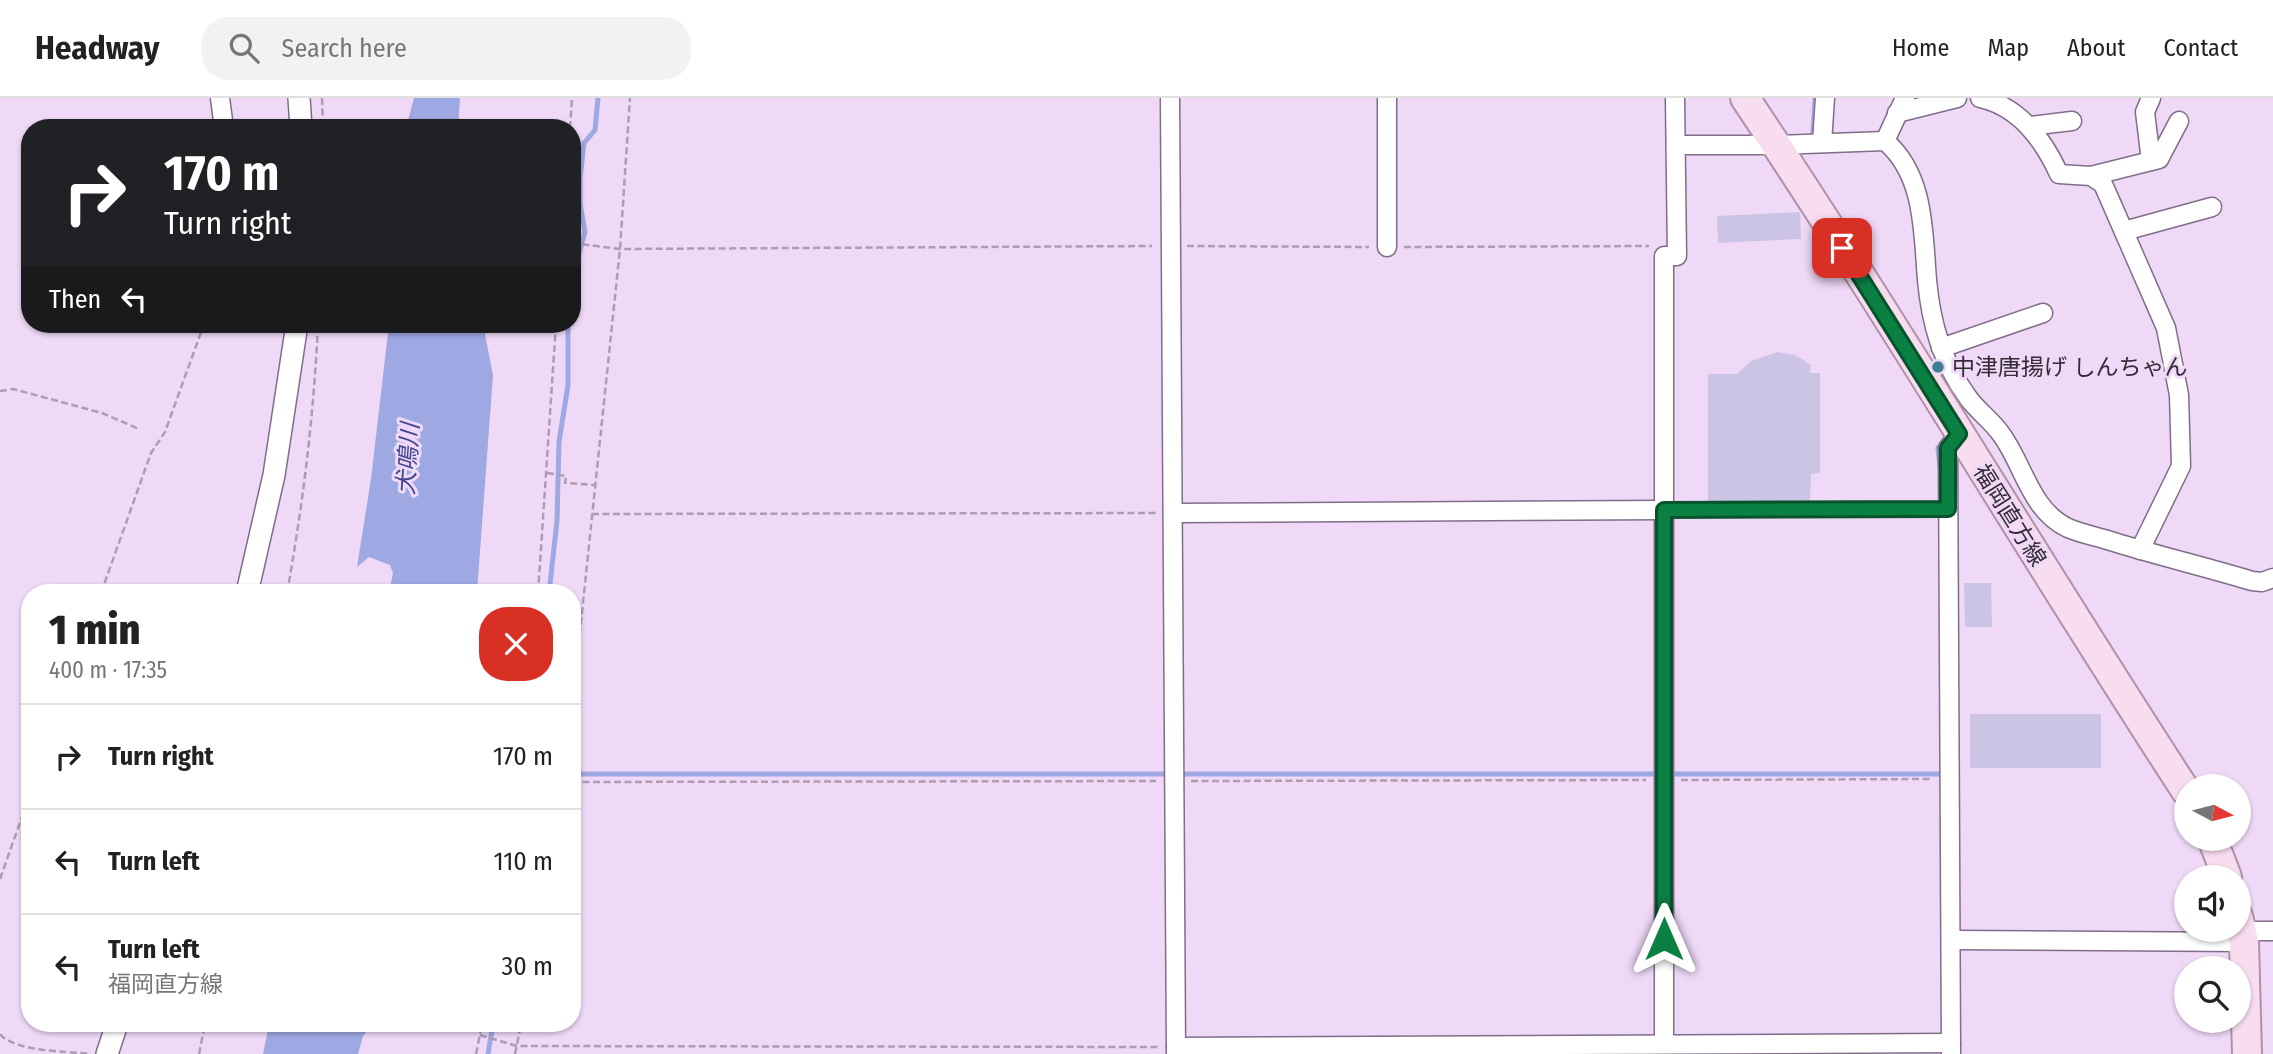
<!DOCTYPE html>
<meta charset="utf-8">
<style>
:root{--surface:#fff;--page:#f2f2f2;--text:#222;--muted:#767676;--line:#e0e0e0}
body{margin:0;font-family:"Fira Sans Condensed","Noto Sans JP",sans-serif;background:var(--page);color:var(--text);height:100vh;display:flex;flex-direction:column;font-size:26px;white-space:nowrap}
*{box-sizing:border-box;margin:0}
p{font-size:23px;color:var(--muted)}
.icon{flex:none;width:38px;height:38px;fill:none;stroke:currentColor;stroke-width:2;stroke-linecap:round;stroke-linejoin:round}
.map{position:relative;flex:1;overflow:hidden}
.side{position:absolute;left:21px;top:486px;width:560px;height:448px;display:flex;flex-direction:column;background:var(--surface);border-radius:28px;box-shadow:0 2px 5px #0004}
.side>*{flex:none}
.guide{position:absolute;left:21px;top:21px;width:560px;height:214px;border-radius:28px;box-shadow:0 2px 5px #0004;background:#202124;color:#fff;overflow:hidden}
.needle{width:46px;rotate:97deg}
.controls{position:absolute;left:2174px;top:676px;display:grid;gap:14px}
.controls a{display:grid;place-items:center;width:77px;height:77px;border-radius:50%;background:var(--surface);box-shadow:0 2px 5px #0004;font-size:35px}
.pin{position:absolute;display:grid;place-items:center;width:60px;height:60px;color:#fff;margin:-30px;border-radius:14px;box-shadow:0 4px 10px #0006}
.me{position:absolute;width:77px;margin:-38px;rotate:0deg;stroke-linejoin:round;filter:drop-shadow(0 0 5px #0008)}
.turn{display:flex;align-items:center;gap:24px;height:147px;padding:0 28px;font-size:32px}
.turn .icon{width:91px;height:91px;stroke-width:2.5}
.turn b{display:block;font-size:49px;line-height:60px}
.then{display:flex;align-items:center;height:66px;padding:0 28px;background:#0003;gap:14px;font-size:26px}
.round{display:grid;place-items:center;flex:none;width:74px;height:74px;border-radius:28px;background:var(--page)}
.head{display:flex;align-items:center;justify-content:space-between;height:119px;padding:0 28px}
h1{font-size:42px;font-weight:800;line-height:52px}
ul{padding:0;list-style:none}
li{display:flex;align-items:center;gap:21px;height:105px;padding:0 28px;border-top:2px solid var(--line)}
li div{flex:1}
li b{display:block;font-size:26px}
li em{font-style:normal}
header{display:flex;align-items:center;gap:42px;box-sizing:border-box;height:98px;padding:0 35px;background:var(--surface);border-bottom:2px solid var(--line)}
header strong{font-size:33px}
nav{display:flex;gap:38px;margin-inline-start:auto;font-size:24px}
.search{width:490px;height:63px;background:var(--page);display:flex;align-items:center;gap:18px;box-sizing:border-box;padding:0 24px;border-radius:28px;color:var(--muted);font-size:26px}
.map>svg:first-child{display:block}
</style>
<header>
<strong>Headway</strong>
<div class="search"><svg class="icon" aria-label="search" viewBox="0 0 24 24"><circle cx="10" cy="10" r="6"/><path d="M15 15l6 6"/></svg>Search here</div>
<nav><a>Home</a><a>Map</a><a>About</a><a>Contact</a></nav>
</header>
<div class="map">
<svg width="2273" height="956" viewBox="0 0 2273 956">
<rect width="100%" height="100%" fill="#efd9f7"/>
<!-- water -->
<g fill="#9ea8e2">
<path d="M414,0H460L458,30H406Z"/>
<path d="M389,226H483L493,277L477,494L389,495L393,475L390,467L369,459L357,469L371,381Z"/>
<path d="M269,926H373L363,938L358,956H263Z"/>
</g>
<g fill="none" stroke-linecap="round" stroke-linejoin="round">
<!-- stream -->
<g stroke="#9ea8e2" stroke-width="5">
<path d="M1813,36L1815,0"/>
<path d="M572,200L577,182L579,155L585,134L580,106V80L584,45L595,32L598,0"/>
<path d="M1938,350L1940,368"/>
<path d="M549,495L557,423L559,344L568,287V226"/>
<path d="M572,676H1947"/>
<path d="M488,956L493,926"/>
</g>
</g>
<!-- building -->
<g fill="#ccc4e5">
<path d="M1800,114L1801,141L1718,145L1717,118Z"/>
<path d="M1777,254L1795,257L1811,267L1810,275H1820V375L1811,376L1810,404H1708V276H1737L1751,263Z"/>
<path d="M1964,485H1991L1992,529H1965Z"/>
<rect x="1970" y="616" width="131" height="54"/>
</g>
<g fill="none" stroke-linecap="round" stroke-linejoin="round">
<defs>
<path id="service" d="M1664,412L1948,411"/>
<g id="minor">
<path d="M220,0L224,30"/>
<path d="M1170,0L1176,956"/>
<path d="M1387,0V149"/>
<path d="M1980,0C2018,8 2043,41 2059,76L2091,78L2103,86L2166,230L2179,297L2181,368L2140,452"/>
<path d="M1897,15L1957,0"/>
<path d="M2030,28L2072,23"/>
<path d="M1885,43L1905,0"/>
<path d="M1822,45L1825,0"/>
<path d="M1676,47H1776L1885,43C1925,77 1923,134 1927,182C1931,226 1942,264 1969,301C1978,313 1992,323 2001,336C2024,367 2030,412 2068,430C2082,436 2099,439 2114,444C2159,458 2206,469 2252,483L2262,484L2273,480"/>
<path d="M2151,63L2145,14L2151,0"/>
<path d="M2091,78L2159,61L2179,23"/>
<path d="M2124,133L2212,109"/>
<path d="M1941,250L2043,215"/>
<path d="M1173,415L1664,412"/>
<path d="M2242,833H2273"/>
<path d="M1951,842L2244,844"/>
<path d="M1664,946V158H1677L1675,0"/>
<path d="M1176,949L1951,945"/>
<path d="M1951,955L1948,350L1959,336"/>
</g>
<g id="tertiary">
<path d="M299,0L301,30"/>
<path d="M247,495L274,377L297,226"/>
<path d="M107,956L117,926"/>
</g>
<g id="primary">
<path d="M1745,0C1897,227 2036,463 2186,693"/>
<path d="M2212,740L2227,779"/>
<path d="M2238,818L2244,844L2247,956"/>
</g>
</defs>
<!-- service casing -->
<use href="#service" stroke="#806d88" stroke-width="12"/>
<!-- minor casing -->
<use href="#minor" stroke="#806d88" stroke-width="21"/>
<!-- tertiary casing -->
<use href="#tertiary" stroke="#806d88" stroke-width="24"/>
<!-- primary casing -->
<use href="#primary" stroke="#b090a9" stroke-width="32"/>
<!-- path -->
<g stroke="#ad9cb3" stroke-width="2.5" stroke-dasharray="7 3.5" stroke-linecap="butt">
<path d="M322,0L323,30"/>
<path d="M570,30L572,0"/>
<path d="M572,145L620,151L1152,148"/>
<path d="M1187,148L1369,149"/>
<path d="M1404,149L1649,148"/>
<path d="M0,293L13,291L102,315L139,331"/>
<path d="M547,375L566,378L565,385L595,387"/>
<path d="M592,416L1156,415"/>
<path d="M101,495L151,355L165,334L204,226"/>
<path d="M287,495C303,407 314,315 318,226"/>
<path d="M538,495L556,226"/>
<path d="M572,610L620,151L630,0"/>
<path d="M1681,682L1933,681"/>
<path d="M1191,683L1646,682"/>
<path d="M572,684L1156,683"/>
<path d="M0,781L30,696"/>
<path d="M0,936C15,954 66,953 89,956"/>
<path d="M480,937L517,948L1159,949"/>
<path d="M199,956L205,926"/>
<path d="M476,956L482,926"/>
<path d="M515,956L521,926"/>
</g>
<!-- service -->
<use href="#service" stroke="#fff" stroke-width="9"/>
<!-- minor -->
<use href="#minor" stroke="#fff" stroke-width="18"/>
<!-- tertiary -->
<use href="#tertiary" stroke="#fff" stroke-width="21"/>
<!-- primary -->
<use href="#primary" stroke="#f8ddf0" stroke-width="28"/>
</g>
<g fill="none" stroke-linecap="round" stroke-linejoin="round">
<defs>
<path id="route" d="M1664,841V412L1948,411V350L1959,336L1842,150"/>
</defs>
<!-- route casing -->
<use href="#route" stroke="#07532c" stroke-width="18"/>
<!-- route -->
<use href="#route" stroke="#0b8043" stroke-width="12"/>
</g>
<!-- markers -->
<circle fill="#3e8092" stroke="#efd9f7" stroke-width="2.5" cx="1938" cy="269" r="7"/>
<g text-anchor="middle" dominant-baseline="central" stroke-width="6" stroke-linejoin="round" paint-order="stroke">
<!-- poi labels -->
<g font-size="23" fill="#342b37" stroke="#efd9f7" text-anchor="start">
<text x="1952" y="269">中津唐揚げ しんちゃん</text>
</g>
<!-- street labels -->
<g font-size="23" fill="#342b37" stroke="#efd9f7">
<text transform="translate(2010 417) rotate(58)">福岡直方線</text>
</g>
<!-- water labels -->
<g font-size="24" font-style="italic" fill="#41478d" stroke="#efd9f7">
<text transform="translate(408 361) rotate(-86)">犬鳴川</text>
</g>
</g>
</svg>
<div class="controls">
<a><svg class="needle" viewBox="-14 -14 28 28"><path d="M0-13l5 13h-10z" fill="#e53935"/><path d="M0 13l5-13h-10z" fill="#767676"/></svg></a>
<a><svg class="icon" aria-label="sound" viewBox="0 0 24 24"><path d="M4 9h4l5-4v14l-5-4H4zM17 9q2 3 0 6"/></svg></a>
<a><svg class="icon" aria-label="search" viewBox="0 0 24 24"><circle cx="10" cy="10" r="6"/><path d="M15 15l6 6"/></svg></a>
</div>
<div class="pin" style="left:1842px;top:150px;background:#d93025"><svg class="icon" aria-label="arrive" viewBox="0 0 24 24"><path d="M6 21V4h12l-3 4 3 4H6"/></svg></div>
<svg class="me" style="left:1664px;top:841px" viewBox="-20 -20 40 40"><path d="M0-17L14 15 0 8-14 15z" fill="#0b8043" stroke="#fff" stroke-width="4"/></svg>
<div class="guide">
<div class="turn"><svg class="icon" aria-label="right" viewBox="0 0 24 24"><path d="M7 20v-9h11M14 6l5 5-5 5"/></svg><div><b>170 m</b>Turn right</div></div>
<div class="then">Then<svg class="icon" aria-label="left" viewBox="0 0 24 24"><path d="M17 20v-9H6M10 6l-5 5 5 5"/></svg></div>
</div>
<section class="side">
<div class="head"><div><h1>1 min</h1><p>400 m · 17:35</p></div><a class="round" style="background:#d93025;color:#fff"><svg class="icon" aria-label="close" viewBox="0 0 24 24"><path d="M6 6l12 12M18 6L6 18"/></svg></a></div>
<ul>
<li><svg class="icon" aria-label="right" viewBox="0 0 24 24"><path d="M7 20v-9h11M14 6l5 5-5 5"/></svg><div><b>Turn right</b></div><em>170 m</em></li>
<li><svg class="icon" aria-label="left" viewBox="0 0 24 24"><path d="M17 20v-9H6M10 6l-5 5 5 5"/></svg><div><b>Turn left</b></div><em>110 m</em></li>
<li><svg class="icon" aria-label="left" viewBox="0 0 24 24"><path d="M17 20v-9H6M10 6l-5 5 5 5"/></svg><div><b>Turn left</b><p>福岡直方線</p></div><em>30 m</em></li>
</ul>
</section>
</div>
